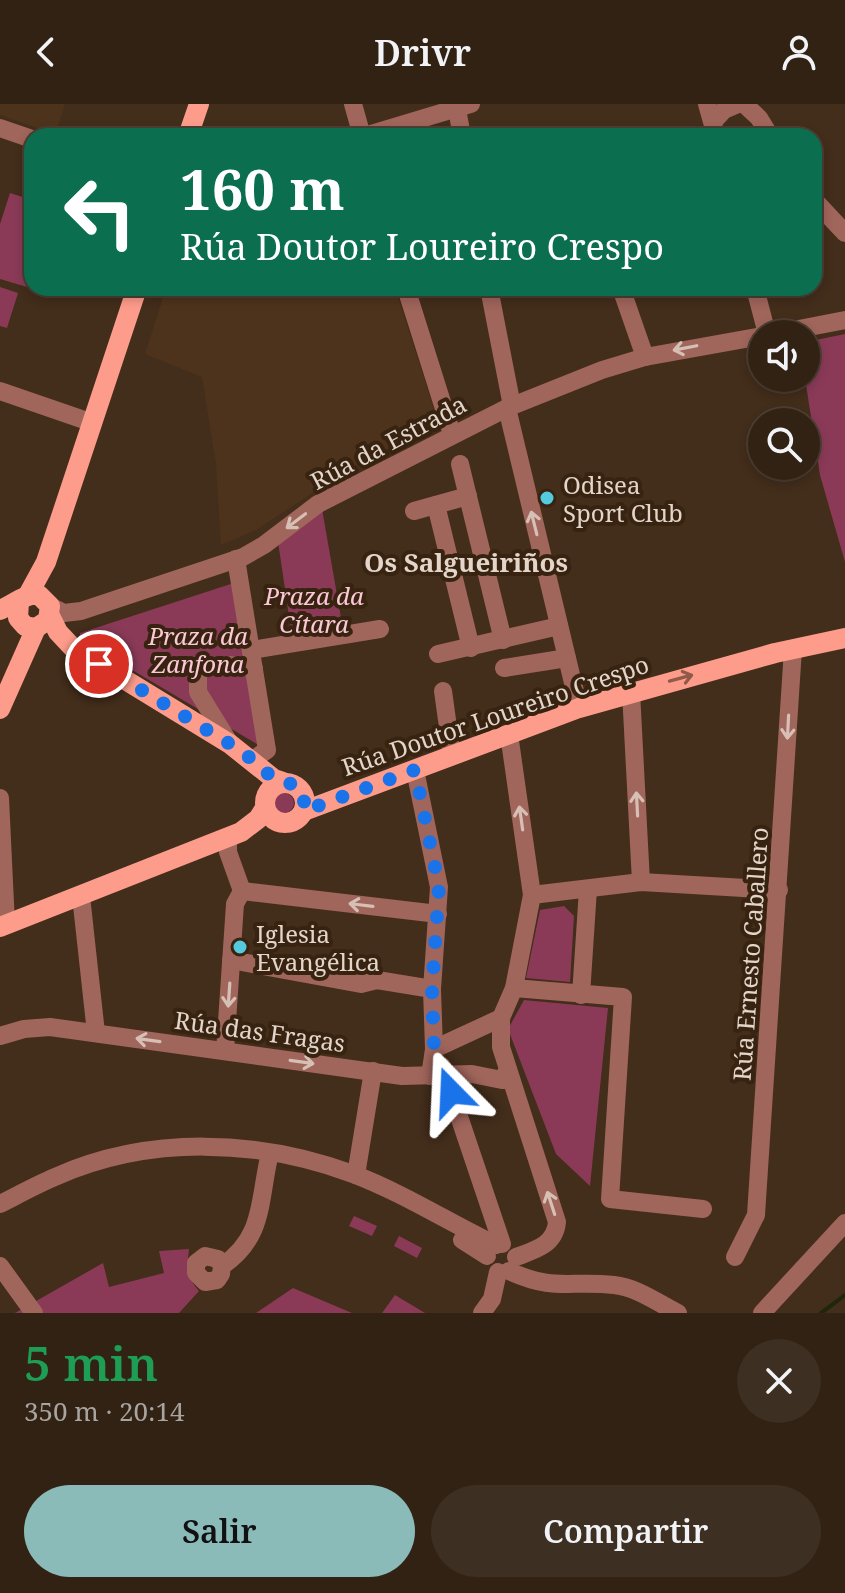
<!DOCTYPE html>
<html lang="es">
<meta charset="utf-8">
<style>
:root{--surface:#322214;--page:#3d2f22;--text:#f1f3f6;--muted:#a8a4a0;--line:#4d3f34;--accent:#8bbbb9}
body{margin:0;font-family:"Noto Serif",serif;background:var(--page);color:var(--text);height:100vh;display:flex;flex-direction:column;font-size:30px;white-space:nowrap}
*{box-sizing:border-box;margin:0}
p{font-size:26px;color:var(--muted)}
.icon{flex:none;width:44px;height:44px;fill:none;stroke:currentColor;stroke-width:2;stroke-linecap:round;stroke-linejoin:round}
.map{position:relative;height:1209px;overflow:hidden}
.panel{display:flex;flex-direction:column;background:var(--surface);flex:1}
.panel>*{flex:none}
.guide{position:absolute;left:24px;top:24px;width:798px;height:168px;border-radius:24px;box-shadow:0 4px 12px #0003,0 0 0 2px var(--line);background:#0b6e4f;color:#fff;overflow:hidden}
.tools{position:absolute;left:748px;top:216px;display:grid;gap:16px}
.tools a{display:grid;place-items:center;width:72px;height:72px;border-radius:50%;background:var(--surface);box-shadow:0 4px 12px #0003,0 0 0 2px var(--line);font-size:40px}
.pin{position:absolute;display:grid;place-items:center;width:68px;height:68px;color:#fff;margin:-34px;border:4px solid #fff;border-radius:50%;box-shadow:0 2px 8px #0007}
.me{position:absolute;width:88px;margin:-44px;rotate:339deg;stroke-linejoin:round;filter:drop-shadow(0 0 6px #0008)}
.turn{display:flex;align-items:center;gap:28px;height:168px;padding:0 24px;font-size:36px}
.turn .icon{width:104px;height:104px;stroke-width:2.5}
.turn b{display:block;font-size:56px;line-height:68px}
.round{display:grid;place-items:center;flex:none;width:84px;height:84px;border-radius:42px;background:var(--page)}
.summary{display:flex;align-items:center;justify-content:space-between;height:136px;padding:0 24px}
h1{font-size:48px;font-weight:600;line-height:60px;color:#1e9e55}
.cta{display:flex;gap:16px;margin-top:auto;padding:16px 24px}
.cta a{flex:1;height:92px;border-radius:48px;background:var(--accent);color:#111;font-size:32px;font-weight:600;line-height:92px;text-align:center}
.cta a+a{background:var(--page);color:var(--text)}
header{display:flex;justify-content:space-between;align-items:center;height:104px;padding:0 24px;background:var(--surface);font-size:36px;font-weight:600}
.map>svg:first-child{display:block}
</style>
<header><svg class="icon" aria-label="back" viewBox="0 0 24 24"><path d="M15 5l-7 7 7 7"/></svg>Drivr<svg class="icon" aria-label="person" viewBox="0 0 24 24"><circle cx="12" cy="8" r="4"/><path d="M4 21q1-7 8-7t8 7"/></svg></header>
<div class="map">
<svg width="845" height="1209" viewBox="0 0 845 1209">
<rect width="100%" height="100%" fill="#432d1b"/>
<!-- built -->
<g fill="#4e331c">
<path d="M0,0H65L55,30L0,11Z"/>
<path d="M166,184H395L439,321L314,388L256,426L221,441L216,360L202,273L145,250Z"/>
</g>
<!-- green -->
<g fill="#8a3a57">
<path d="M10,89L32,96V167L27,183L0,175V120Z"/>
<path d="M0,183L18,189L7,224L0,222Z"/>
<path d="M845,230V458L820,371L805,274L806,238Z"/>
<path d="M321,399L344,531L293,539L277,431Z"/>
<path d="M240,477L267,646L80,535V529Z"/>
<circle cx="284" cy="699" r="10"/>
<path d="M564,802L574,812L570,878L526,874L540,806Z"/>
<path d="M524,896L608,904L590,1082L556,1050L508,925Z"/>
<path d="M354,1112L377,1122L372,1132L349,1122Z"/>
<path d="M399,1132L422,1144L417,1154L394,1142Z"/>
<path d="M189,1145C187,1164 186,1172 199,1187L179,1209H15L103,1159L109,1183L164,1169L159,1147Z"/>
<path d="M293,1184L352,1209H256Z"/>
<path d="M395,1191L425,1209H382Z"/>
</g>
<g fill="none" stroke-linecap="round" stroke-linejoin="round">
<!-- stream -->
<path stroke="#20260a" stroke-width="4" d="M821,1209L845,1191"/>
<!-- minor -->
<g stroke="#a0655b" stroke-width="18">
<path d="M353,0L362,32"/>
<path d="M456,0L462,32"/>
<path d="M707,0L716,32"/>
<path d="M744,0L759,14L770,32"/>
<path d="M713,18L724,6L738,0"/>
<path d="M0,24L32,35"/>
<path d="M364,32L471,0"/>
<path d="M814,96L845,129"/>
<path d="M406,184L452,330"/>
<path d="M489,184L512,302"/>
<path d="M621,184L645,253"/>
<path d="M755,184L767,230"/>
<path d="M773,230L845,216"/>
<path d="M0,287L93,319"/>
<path d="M507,304L579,604"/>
<path d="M460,360L503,536"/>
<path d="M436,401L471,544"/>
<path d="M414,407L468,392"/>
<path d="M236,455L267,646L251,657"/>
<path d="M50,502L64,509L81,507L243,453L264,441L318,400L507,304L602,266L645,253L762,232"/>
<path d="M251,546L380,525"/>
<path d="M438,550L559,522"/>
<path d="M504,564L567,554"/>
<path d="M443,587L452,652"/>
<path d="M631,588L641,778"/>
<path d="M509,630L532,791L514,884L501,914V943L557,1118C555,1141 535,1146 516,1153"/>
<path d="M230,640L198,588V566C218,559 233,560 254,565"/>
<path d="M415,666L439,783L432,885L434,945L430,972"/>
<path d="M0,694L6,820"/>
<path d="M228,734V748L242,787"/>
<path d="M242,787L438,810"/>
<path d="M532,791L641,778L779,786"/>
<path d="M81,792L96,929"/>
<path d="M231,856L361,880L377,876L432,885"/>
<path d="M514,884L623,893L610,1095L703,1105"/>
<path d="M581,891L588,785"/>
<path d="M0,932L24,925L50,923L402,972L472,970L502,976L508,966"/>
<path d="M434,945L501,914"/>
<path d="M225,947L235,800L242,787"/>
<path d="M442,962L502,1140"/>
<path d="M356,1071L373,967"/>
<path d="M0,1100C18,1091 36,1081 55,1073C149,1031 258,1035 353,1070C403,1089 448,1118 496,1141"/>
<path d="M462,1136L487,1152"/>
<path d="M735,1153L756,1111L793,545"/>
<path d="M0,1162L34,1209"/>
<path d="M222,1162L218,1155L205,1152L196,1159V1169L205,1178L217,1176L221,1170L222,1162C262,1135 259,1102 268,1058"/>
<path d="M509,1167C555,1188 569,1176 614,1181C636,1183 658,1199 678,1209"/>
<path d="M482,1209L492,1195L498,1168"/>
<path d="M762,1209L845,1119"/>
</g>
<!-- major -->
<g stroke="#fe9c8c" stroke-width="20">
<path d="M188,32L199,0"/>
<path d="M28,491L46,458L137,184"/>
<path d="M0,506C13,501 25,489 39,491L50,502L48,516L36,524L25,522L18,514L19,498"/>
<path d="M50,512L58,528L73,544L230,640L274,675L283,678"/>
<path d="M0,605L36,524"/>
<circle cx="285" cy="699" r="20"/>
<path d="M304,707L579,604L775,549L845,534"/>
<path d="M0,823L241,728L258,715L265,704"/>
</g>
</g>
<!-- one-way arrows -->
<defs><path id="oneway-shaft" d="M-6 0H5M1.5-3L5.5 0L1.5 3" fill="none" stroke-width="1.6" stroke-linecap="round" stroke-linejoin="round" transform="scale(2)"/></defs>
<g stroke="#d6bfb4">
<use href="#oneway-shaft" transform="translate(685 244) rotate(169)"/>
<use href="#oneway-shaft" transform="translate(296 417) rotate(143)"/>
<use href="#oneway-shaft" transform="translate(534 419) rotate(-104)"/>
<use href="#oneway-shaft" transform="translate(788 623) rotate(93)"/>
<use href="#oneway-shaft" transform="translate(637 700) rotate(-93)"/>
<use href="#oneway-shaft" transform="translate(521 714) rotate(-98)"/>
<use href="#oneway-shaft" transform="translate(361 801) rotate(-173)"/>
<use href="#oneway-shaft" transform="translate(229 891) rotate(94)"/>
<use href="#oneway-shaft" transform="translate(148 936) rotate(-172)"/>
<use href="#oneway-shaft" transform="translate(302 958) rotate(8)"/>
<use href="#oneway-shaft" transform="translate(551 1099) rotate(-108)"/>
</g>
<use stroke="#915948" href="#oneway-shaft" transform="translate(681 574) rotate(-15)"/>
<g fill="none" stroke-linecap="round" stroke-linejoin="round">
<!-- route -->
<path stroke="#1a73e8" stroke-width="14" stroke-dasharray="0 25.2" d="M99,560L243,648L274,675L295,681L304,690V707L415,666L439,783L432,885L434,945L451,988"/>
</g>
<!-- markers -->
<g fill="#54cade" stroke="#382311" stroke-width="3">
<circle cx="547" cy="394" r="8"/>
<circle cx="240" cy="843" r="8"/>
</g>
<g text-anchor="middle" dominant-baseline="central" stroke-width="8" stroke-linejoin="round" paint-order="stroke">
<!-- street labels -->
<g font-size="24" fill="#e3d5ca" stroke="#382311">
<text transform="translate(388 338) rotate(-28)">Rúa da Estrada</text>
<text transform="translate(495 611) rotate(-19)">Rúa Doutor Loureiro Crespo</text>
<text transform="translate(750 850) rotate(-86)">Rúa Ernesto Caballero</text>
<text transform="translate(260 927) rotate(8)">Rúa das Fragas</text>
</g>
<!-- poi labels -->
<g font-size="24" fill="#e3d5ca" stroke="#382311" text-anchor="start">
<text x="563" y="380">Odisea<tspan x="563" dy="28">Sport Club</tspan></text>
<text x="256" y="829">Iglesia<tspan x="256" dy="28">Evangélica</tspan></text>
</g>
<!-- park labels -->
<g font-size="24" font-style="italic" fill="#fac8d6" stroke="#382311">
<text x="314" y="491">Praza da<tspan x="314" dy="28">Cítara</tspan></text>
<text x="198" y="531">Praza da<tspan x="198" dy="28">Zanfona</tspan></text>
</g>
<!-- neighbourhood labels -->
<g font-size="26" font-weight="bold" fill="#e3d5ca" stroke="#382311">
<text x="466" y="458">Os Salgueiriños</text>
</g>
</g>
</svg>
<div class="tools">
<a><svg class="icon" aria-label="sound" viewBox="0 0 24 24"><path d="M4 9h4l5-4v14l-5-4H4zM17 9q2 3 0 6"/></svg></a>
<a><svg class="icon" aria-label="search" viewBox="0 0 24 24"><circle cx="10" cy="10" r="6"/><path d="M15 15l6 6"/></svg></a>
</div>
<div class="pin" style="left:99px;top:560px;background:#d93025"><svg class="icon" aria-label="arrive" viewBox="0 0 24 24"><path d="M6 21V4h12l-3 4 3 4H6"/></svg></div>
<svg class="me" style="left:451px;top:988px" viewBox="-20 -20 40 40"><path d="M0-17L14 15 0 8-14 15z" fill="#1a73e8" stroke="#fff" stroke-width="4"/></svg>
<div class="guide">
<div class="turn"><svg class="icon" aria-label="left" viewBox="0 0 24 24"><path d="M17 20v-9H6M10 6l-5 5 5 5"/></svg><div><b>160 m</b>Rúa Doutor Loureiro Crespo</div></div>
</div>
</div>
<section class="panel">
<div class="summary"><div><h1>5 min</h1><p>350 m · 20:14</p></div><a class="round"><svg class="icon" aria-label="close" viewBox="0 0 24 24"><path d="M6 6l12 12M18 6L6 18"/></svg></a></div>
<div class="cta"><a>Salir</a><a>Compartir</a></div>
</section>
